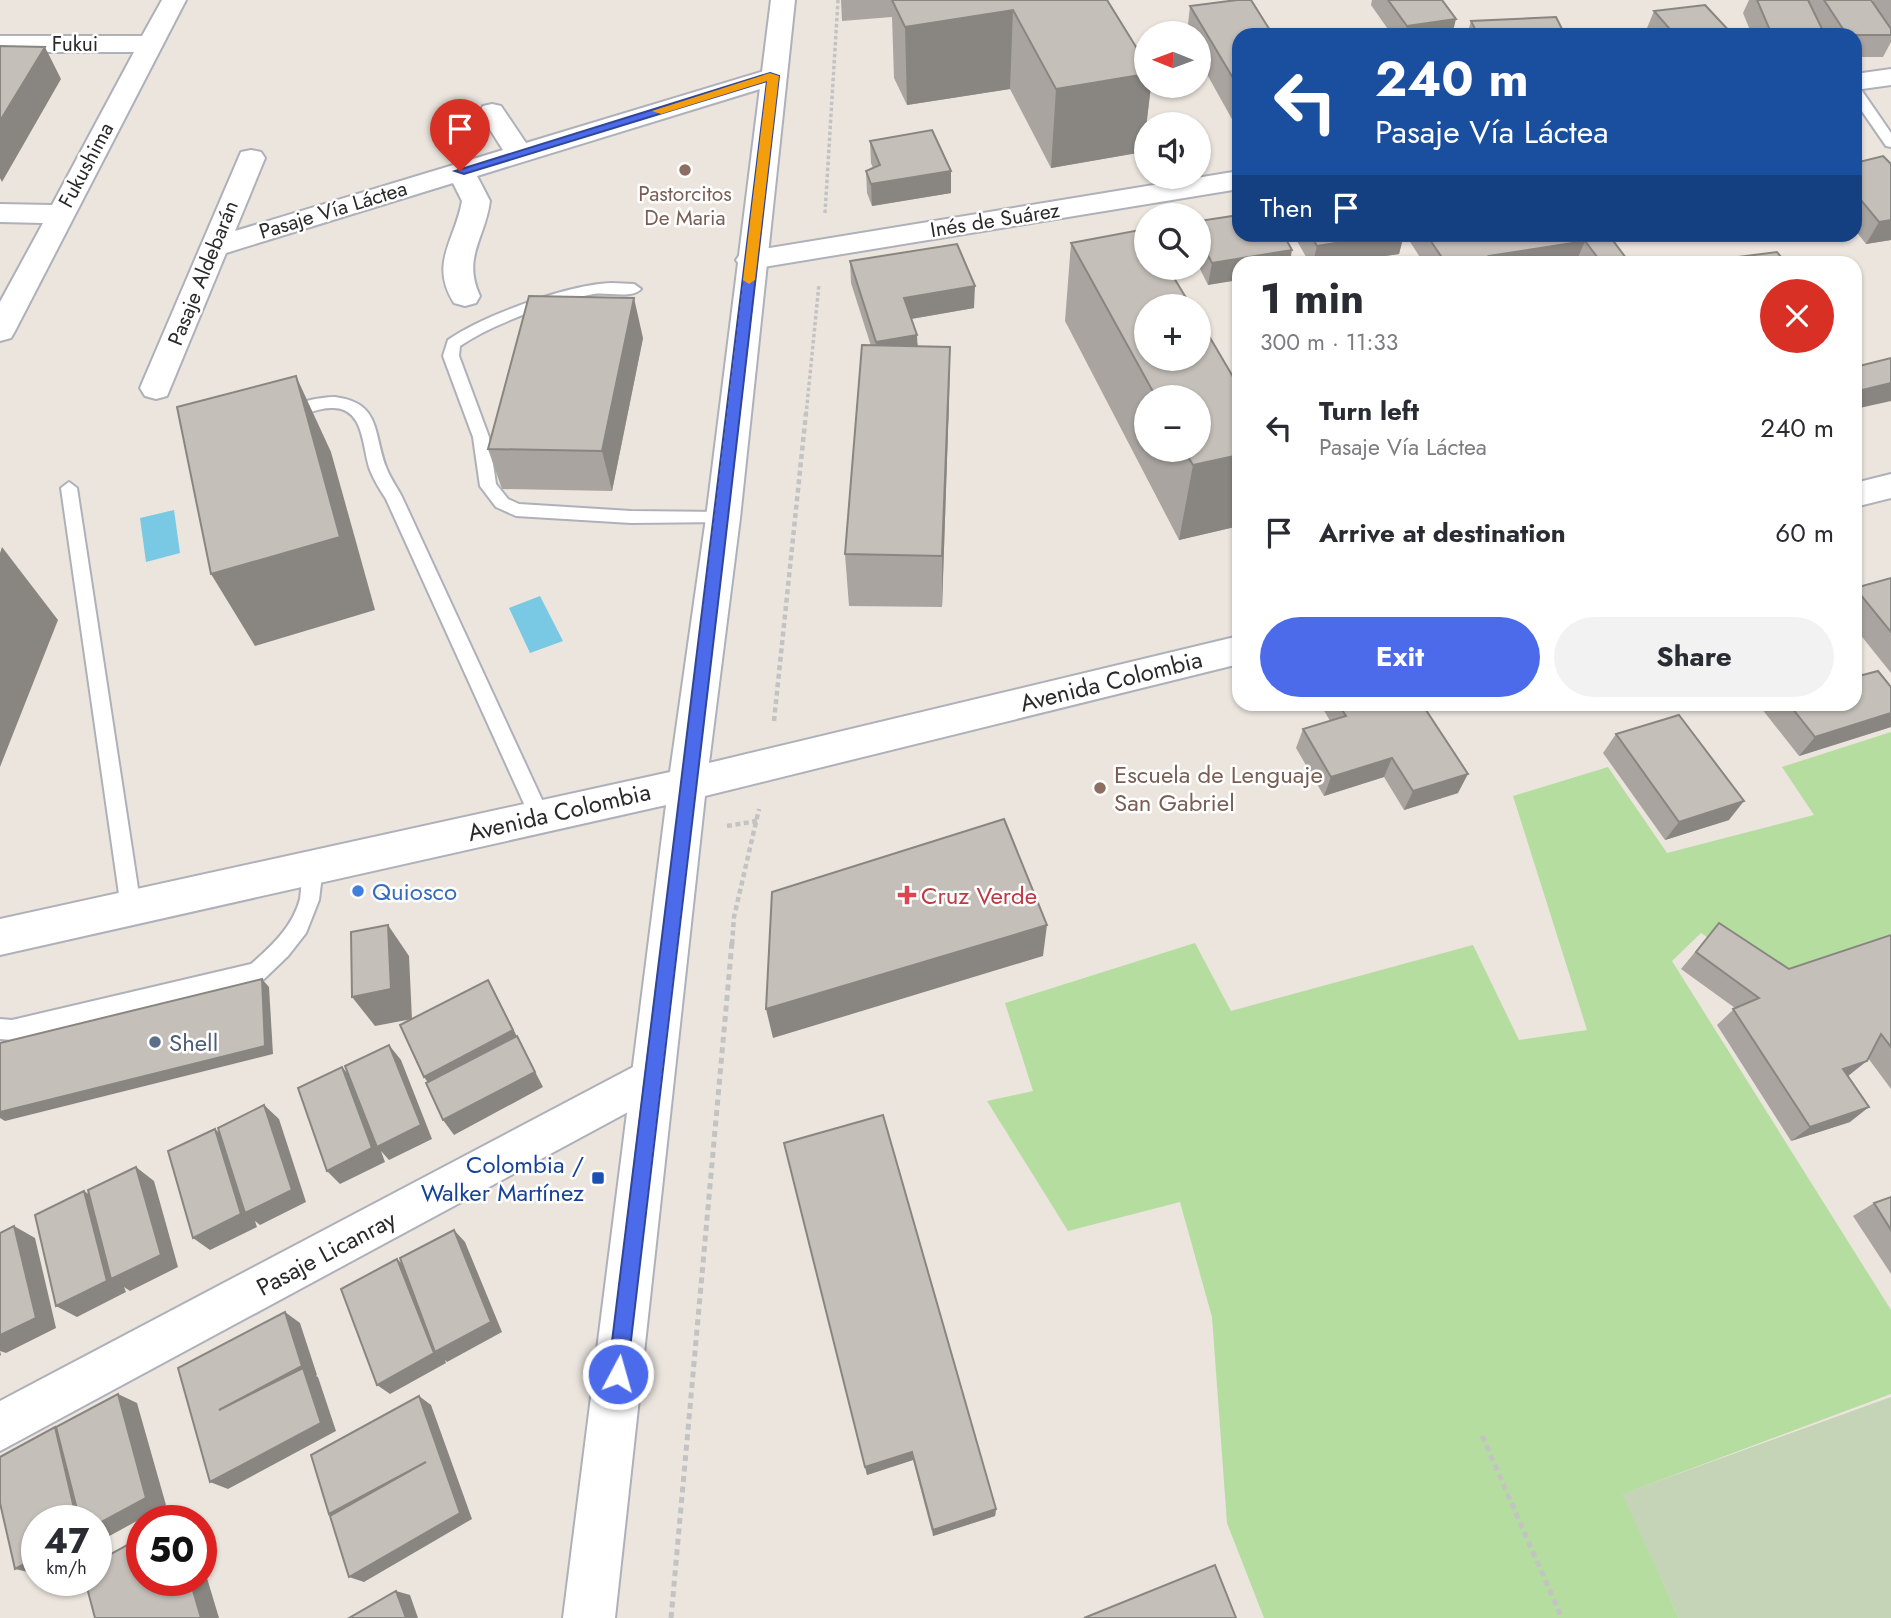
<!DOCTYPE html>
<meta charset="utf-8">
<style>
:root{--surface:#fff;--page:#f2f2f3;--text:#2b2b33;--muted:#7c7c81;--accent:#4b6beb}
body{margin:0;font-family:Jost,sans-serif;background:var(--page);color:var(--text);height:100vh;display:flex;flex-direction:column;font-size:26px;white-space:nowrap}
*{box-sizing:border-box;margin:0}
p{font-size:23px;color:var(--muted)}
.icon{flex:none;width:38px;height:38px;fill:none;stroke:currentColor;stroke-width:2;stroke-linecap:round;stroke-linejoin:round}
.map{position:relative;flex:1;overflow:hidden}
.details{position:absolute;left:1232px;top:256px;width:630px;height:455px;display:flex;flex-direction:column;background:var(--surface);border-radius:21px;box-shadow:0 2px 5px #0004}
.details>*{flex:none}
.top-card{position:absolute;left:1232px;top:28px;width:630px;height:214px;border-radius:21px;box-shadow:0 2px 5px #0004;background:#1a4fa0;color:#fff;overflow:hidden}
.needle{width:46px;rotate:271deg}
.tools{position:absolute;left:1134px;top:21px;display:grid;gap:14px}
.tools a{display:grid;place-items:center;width:77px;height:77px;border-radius:50%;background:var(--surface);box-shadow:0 2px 5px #0004;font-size:35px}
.speed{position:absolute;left:21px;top:1505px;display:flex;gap:14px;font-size:35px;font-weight:700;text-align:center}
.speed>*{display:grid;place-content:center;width:91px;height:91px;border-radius:50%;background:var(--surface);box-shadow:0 2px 5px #0004;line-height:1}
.speed small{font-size:18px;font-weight:400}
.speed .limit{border:10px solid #d22;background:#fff;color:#111}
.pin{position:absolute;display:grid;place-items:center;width:60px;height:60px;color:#fff;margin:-72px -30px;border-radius:50% 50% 50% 0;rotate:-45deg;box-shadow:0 0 7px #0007}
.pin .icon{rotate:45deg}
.me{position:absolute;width:77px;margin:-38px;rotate:6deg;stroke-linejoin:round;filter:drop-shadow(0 0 5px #0008)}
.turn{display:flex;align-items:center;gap:24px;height:147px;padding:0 28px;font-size:32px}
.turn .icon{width:91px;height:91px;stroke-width:2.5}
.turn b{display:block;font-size:49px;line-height:60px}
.then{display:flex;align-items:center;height:66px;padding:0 28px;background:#0003;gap:14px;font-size:26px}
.round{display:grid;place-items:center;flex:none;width:74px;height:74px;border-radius:37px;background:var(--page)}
.head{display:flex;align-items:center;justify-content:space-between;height:119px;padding:0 28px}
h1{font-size:42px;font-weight:700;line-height:52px}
.primary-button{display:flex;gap:14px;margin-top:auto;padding:14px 28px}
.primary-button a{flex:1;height:80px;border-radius:42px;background:var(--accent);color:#fff;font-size:28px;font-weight:700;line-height:80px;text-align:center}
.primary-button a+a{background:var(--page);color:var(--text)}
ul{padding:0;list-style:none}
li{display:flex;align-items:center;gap:21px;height:105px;padding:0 28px}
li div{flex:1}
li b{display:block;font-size:26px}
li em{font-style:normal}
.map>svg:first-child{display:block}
</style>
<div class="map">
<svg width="1891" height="1618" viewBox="0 0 1891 1618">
<rect width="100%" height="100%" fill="#ebe5de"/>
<!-- green -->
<path fill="#b5dd9f" d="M1891,732V937L1771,979L1701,933L1672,961L1891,1310V1394L1623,1494L1679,1618H1264L1227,1523L1212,1317L1180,1202L1068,1231L987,1101L1033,1091L1005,1003L1195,943L1231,1011L1473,945L1519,1040L1587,1030L1513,796L1608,767L1667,853L1814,815L1782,767Z"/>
<!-- cemetery -->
<path fill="#c5d4b6" d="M1891,1397V1618H1679L1622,1494Z"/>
<!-- water -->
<g fill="#79c9e4">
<path d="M174,510L180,553L146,562L140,518Z"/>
<path d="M540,596L563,641L530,653L509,608Z"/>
</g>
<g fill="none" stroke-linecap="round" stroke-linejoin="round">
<defs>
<g id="service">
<path d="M1855,87L1860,88L1891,133V147L1886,146L1855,101Z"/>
<path d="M612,283L634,284L641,289C632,299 607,292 594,294C557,300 490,325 460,346L459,356L489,437L496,484L508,499L519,504L631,511L723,512L731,518L729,522L631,523L516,516L496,507L480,486L473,437L443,356L448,340C482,316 569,284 612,283Z"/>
<path d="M335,397C381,403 373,432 386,467C390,478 397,487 402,497L550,817L547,823L540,825L533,823L530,817L386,499C380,490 374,480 370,470C362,448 365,409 334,408C318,407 302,416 286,421L278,415C289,403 319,397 335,397Z"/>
<path d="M69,482L77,488L141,908L138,914L131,917L124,914L121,908L61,488Z"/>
<path d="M313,859L320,861L323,867L319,900L306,933L288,956L264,979L12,1040L0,1039V1019L12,1020L251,964C272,946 293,926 300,899C302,886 301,872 306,861Z"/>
</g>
<g id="minor">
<path d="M162,0H186L15,331L11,338L0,341V302L43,223L0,222V204L52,205L134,52H0V36H142Z"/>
<path d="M774,68L783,70L787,76L783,82L477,176L490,201C485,239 462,257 480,296L476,303L465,306L454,303C429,263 455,241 462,201L453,183L226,253L167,396L156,399L145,396L140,388L241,152L251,150L261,152L265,158L235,231L503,150L479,112L483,106L492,104L501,106L526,143Z"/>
<path d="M1891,69V85L1855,90V74Z"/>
<path d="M1239,171V189L751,269L741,267L736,260L741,253L751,251Z"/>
<path d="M652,1057L667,1063L673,1077L667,1091L0,1451V1401Z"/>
</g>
<g id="secondary">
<path d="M771,0H795L740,518L709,763L1239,636V664L705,796L615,1618H563L666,805L0,955V919L670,772L706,518Z"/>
<path d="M1891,474V498L1855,507V483Z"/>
</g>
</defs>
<!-- service casing -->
<use href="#service" stroke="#aeb0ba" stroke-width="4"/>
<!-- minor casing -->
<use href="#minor" stroke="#aeb0ba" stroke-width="4"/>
<!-- secondary casing -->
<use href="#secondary" stroke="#aeb0ba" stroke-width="4"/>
<!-- path-far2 -->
<g stroke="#c3c3c3" stroke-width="3.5" stroke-dasharray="3.5 2.5" stroke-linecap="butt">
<path d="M825,213L838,0"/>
<path d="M806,415L819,284"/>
</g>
<!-- path-far1 -->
<g stroke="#c3c3c3" stroke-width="4.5" stroke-dasharray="5 3.5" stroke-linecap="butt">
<path d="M774,721L806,413"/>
<path d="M727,826L757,821"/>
<path d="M732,944L734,917L759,809"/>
</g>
<!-- path -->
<g stroke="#c3c3c3" stroke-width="5" stroke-dasharray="6 4.5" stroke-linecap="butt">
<path d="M1482,1436L1562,1618"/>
<path d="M671,1618L732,942"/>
</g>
<!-- service -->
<use href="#service" fill="#fff" fill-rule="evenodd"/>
<!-- minor -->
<use href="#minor" fill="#fff" fill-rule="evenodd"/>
<!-- secondary -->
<use href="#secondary" fill="#fff" fill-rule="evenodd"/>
</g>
<!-- wall -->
<g fill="#a9a49f" fill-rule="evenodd">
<path d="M841,0H1107L1146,86H1151L1143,152L1051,168L1010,89L907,105L894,78L892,17L842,21Z"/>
<path d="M1372,0H1442L1452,35H1392L1371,5Z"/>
<path d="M1749,0H1871L1872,2L1873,0H1891V42L1883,57H1855V35H1752L1743,13Z"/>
<path d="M1190,6L1239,35V120L1233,121L1199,60V33H1187Z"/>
<path d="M1654,11L1733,35H1647L1645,33Z"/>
<path d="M1471,21L1565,35H1467Z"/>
<path d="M870,141L951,171V193L872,206L867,193L866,171L873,168L871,163Z"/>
<path d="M1855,163L1891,164V240L1866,244L1855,230Z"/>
<path d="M1199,221L1292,250L1208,285L1199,267Z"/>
<path d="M1293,234H1404L1399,254L1344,262H1309Z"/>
<path d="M1405,234H1608L1629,262H1423Z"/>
<path d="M1071,243L1239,387V526L1179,540L1065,321ZM1146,397H1199V450H1146Z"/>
<path d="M1738,257L1785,262H1735Z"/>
<path d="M850,261L974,308L911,319L918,346L950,347L949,401L942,607L849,606L845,554L871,346L851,283Z"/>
<path d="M643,338L612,491L502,489L488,449Z"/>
<path d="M1891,578V673L1855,628V587Z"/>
<path d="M1878,671L1891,687V727L1799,756L1758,704H1855V677Z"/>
<path d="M1323,704H1422L1458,793L1404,810L1384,777L1324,796L1296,748L1303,729L1330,721L1322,707Z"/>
<path d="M1616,734L1729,820L1665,840L1603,753Z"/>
<path d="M1719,923L1789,969L1891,935V1089L1868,1058L1848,1076L1850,1122L1791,1141L1717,1025L1735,1008L1681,969Z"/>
<path d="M784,1143L996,1509L995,1516L933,1536L913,1460L867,1475Z"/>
<path d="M1891,1197V1274L1853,1216L1874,1203Z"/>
</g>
<!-- shaded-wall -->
<g fill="#898682">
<path d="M1013,10L1010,89L907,105L905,27Z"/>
<path d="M1456,19L1452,35H1404L1407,26Z"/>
<path d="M45,47L61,79L2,182L0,178V121Z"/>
<path d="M1146,74V86H1151L1143,152L1051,168L1056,89Z"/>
<path d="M1239,88V120L1233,121Z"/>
<path d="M951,171V193L872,206L871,184Z"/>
<path d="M1891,220V240L1866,244L1879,222Z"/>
<path d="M1391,234H1404L1399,254L1344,262H1313L1317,246Z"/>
<path d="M1585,241L1576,262H1487L1489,256Z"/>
<path d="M1292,250L1290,262H1239V280L1208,285L1212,263Z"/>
<path d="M975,286L974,308L905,320L904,298Z"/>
<path d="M634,298L643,338L612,491L602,451Z"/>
<path d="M917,335L918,357L877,364L876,342Z"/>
<path d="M950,347L949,401L942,607V556Z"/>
<path d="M296,376L331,452L375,610L255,646L211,574Z"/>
<path d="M1891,383V401L1855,409V394L1858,391Z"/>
<path d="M1239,455V526L1179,540L1193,465Z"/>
<path d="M2,547L58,620L0,767V553Z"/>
<path d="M1707,704H1719L1704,708Z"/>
<path d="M1891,713V727L1799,756L1815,737Z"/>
<path d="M1392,758L1384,777L1324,796L1331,777Z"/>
<path d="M1468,774L1458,793L1404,810L1413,791Z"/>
<path d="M1744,801L1729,820L1665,840L1679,822Z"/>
<path d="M388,925L409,956L412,1019L375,1026L352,997Z"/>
<path d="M1047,925L1043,956L773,1038L766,1009Z"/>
<path d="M262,979L269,987L273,1054L5,1121L0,1118V1112Z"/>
<path d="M488,980L543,1087L454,1135L443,1120L434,1091L424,1077Z"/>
<path d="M389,1045L401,1060L432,1139L389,1160L381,1151L385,1162L340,1184L327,1171L342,1067L355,1082Z"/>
<path d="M1867,1061L1848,1076L1843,1069Z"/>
<path d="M264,1105L279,1119L306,1202L260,1225L255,1221L257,1227L210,1250L193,1238L215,1129L230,1143Z"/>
<path d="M1869,1107L1850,1122L1791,1141L1810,1127Z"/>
<path d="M136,1167L154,1181L178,1267L130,1291L124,1287L126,1292L77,1317L56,1306L84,1191L103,1204Z"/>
<path d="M14,1226L35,1238L56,1328L6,1353L0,1351L1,1355L0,1356V1335Z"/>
<path d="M454,1230L465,1242L502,1332L447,1362L445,1360L446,1363L390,1394L377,1385L397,1259L410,1271Z"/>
<path d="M285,1312L300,1323L317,1375L316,1376L318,1377L336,1431L228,1489L210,1482Z"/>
<path d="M118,1394L137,1403L166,1505L104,1539L101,1538V1540L96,1542V1521H77L55,1427L76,1436Z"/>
<path d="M419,1396L431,1405L472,1519L364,1582L349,1577Z"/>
<path d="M912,1452L913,1460L867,1475L865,1467Z"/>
<path d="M426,1462L344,1520L329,1514Z"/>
<path d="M996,1509L995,1516L933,1536V1530Z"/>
<path d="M37,1557V1574L15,1569Z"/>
<path d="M201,1558L219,1618H201L190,1580H201Z"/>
<path d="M396,1591L410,1595L418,1618H406Z"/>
</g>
<!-- building -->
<g fill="#c4bfb9" stroke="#898682" stroke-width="2">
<path d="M892,0H1107L1146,63V74L1056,89L1013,10L905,27Z"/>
<path d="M1237,0H1251L1273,35H1239V88L1190,6Z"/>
<path d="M1388,0H1442L1456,19L1407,26Z"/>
<path d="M1757,0H1808L1825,35H1772Z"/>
<path d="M1824,0H1871L1891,29V35H1847Z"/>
<path d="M1705,5L1733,35H1675L1654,11Z"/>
<path d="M1556,17L1565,35H1478L1471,21Z"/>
<path d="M0,46L45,47L0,121Z"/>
<path d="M932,130L951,171L871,184L866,171L880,165L870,141Z"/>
<path d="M1883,156L1891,164V220L1879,222L1855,193V163Z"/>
<path d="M1239,215V234H1283L1292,250L1212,263L1199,238V221Z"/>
<path d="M1145,229L1146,231V268H1168L1191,306H1146V359H1199V319L1239,387V455L1193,465L1184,450H1199V397H1156L1071,243Z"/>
<path d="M1310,234H1391L1317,246Z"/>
<path d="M1426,234H1608L1629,262H1601L1585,241L1489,256L1494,262H1445Z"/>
<path d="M957,244L975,286L904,298L917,335L876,342L850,261Z"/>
<path d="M1777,252L1785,262H1742L1738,257Z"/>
<path d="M529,296L634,298L602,451L488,449Z"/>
<path d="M862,345L950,347L942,556L845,554Z"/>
<path d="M1891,358V383L1858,391L1855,388V367Z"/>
<path d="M296,376L340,537L211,574L177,407Z"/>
<path d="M1891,578V632L1855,588Z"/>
<path d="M1878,671L1891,687V713L1815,737L1789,704H1855V677Z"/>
<path d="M1338,704H1422L1468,774L1413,791L1392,758L1331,777L1303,729L1346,716Z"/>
<path d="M1679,715L1744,801L1679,822L1616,734Z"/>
<path d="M1004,819L1047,925L766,1009L772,892Z"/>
<path d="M1719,923L1789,969L1891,935V1047L1881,1034L1867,1061L1843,1069L1869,1107L1810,1127L1733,1009L1759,998L1696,952Z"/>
<path d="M388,925L391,989L352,997L351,932Z"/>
<path d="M262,979L265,1046L0,1112V1043Z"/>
<path d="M488,980L513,1030L424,1077L400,1025Z"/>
<path d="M517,1036L535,1072L443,1120L426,1083Z"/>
<path d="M389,1045L421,1125L377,1147L345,1066Z"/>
<path d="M342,1067L372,1148L327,1171L298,1088Z"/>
<path d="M264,1105L292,1190L245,1213L218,1128Z"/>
<path d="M883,1115L996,1509L933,1530L912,1452L865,1467L784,1143Z"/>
<path d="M215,1129L241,1214L193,1238L168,1151Z"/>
<path d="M136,1167L161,1255L111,1279L88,1190Z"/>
<path d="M84,1191L107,1281L56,1306L35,1215Z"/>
<path d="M1891,1197V1230L1874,1203Z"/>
<path d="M14,1226L36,1318L0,1335V1233Z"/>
<path d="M454,1230L491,1322L435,1352L400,1258Z"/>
<path d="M397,1259L434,1353L377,1385L341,1289Z"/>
<path d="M285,1312L302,1366L219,1410L303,1368L321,1423L210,1482L178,1368Z"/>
<path d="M118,1394L146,1498L96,1525V1521H80L56,1427Z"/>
<path d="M419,1396L460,1513L349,1577L330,1516L426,1462L329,1514L311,1455Z"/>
<path d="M55,1427L77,1521H37V1557L15,1569L0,1503V1457Z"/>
<path d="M142,1537V1580H190L201,1618H95L85,1580H96V1562Z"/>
<path d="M1215,1565L1236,1618H1084Z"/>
<path d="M396,1591L406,1618H349Z"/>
</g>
<!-- route -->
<path fill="#4b6beb" stroke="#314699" stroke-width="2" d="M770,73L779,76C731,509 676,941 627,1374L625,1381L618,1384L611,1381L608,1374C659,943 717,512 767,81L464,174L455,171Z"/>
<!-- slow -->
<path fill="#f59e0b" d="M770,73L779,76L755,280L749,284L743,280L767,81L661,114L652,111Z"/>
<!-- markers -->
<g fill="#8d6e63" stroke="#fff" stroke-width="2.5">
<circle cx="685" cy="170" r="7"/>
<circle cx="1100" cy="788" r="7"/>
</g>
<circle fill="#3f7fe0" stroke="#fff" stroke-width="2.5" cx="358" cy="891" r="7"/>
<path fill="#e0444e" stroke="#fff" stroke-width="2.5" d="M903.5 884.5h7v7h7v7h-7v7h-7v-7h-7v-7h7z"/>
<circle fill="#5c6f8a" stroke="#fff" stroke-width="2.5" cx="155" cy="1042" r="7"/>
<rect fill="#1a4fb4" stroke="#fff" stroke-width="2.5" x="591" y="1171" width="14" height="14" rx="3.5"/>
<g text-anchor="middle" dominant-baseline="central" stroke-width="5" stroke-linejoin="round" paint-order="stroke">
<!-- far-street labels -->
<g font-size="21" fill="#2a2a2a" stroke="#fff">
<text x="75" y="44">Fukui</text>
<text transform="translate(86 165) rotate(-62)">Fukushima</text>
<text transform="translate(333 210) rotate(-17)">Pasaje Vía Láctea</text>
<text transform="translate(995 220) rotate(-9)">Inés de Suárez</text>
<text transform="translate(203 273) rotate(-68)">Pasaje Aldebarán</text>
</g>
<!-- far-education labels -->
<g font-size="21" fill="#785e54" stroke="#fff">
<text x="685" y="194">Pastorcitos<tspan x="685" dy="24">De Maria</tspan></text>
</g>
<!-- street labels -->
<g font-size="24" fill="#2a2a2a" stroke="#fff">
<text transform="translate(1111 681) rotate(-14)">Avenida Colombia</text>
<text transform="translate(559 812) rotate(-13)">Avenida Colombia</text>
<text transform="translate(326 1253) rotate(-28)">Pasaje Licanray</text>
</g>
<!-- education labels -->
<g font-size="24" fill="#785e54" stroke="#fff" text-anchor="start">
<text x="1114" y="774">Escuela de Lenguaje<tspan x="1114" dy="28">San Gabriel</tspan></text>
</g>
<!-- shop labels -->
<g font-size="24" fill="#366cbe" stroke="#fff" text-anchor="start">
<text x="372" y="891">Quiosco</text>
</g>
<!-- health labels -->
<g font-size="24" fill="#be3a42" stroke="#fff" text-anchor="start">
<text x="921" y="895">Cruz Verde</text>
</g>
<!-- service labels -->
<g font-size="24" fill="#4e5e75" stroke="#fff" text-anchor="start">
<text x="169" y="1042">Shell</text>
</g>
<!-- transit labels -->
<g font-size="24" fill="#164399" stroke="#fff" text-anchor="end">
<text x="584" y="1164">Colombia /<tspan x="584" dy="28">Walker Martínez</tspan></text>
</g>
</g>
</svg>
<div class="tools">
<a><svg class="needle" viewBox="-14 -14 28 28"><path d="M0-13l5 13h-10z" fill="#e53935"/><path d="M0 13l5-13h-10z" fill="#7c7c81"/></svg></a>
<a><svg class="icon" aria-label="sound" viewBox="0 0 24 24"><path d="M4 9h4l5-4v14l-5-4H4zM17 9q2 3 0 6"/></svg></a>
<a><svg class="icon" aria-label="search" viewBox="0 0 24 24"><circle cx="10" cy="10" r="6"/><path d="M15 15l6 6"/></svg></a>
<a>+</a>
<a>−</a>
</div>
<div class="speed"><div>47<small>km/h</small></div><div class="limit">50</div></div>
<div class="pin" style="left:460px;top:171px;background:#d93025"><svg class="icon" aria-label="arrive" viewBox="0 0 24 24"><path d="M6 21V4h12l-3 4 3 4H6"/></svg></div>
<svg class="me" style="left:618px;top:1374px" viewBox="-20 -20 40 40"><circle r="17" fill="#4b6beb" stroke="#fff" stroke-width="3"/><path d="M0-11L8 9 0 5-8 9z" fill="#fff"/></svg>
<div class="top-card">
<div class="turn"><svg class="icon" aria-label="left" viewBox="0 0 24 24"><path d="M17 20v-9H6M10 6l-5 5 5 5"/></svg><div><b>240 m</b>Pasaje Vía Láctea</div></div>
<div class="then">Then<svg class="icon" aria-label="arrive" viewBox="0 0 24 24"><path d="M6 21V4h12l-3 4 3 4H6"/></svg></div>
</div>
<section class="details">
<div class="head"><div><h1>1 min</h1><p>300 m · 11:33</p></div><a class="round" style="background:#d93025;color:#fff"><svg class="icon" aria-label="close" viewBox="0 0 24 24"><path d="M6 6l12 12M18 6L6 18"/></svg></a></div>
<ul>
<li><svg class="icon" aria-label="left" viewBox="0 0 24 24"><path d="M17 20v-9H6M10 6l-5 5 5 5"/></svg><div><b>Turn left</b><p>Pasaje Vía Láctea</p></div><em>240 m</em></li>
<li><svg class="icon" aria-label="arrive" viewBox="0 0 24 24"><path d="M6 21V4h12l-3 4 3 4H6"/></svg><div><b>Arrive at destination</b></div><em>60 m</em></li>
</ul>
<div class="primary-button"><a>Exit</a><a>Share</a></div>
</section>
</div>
